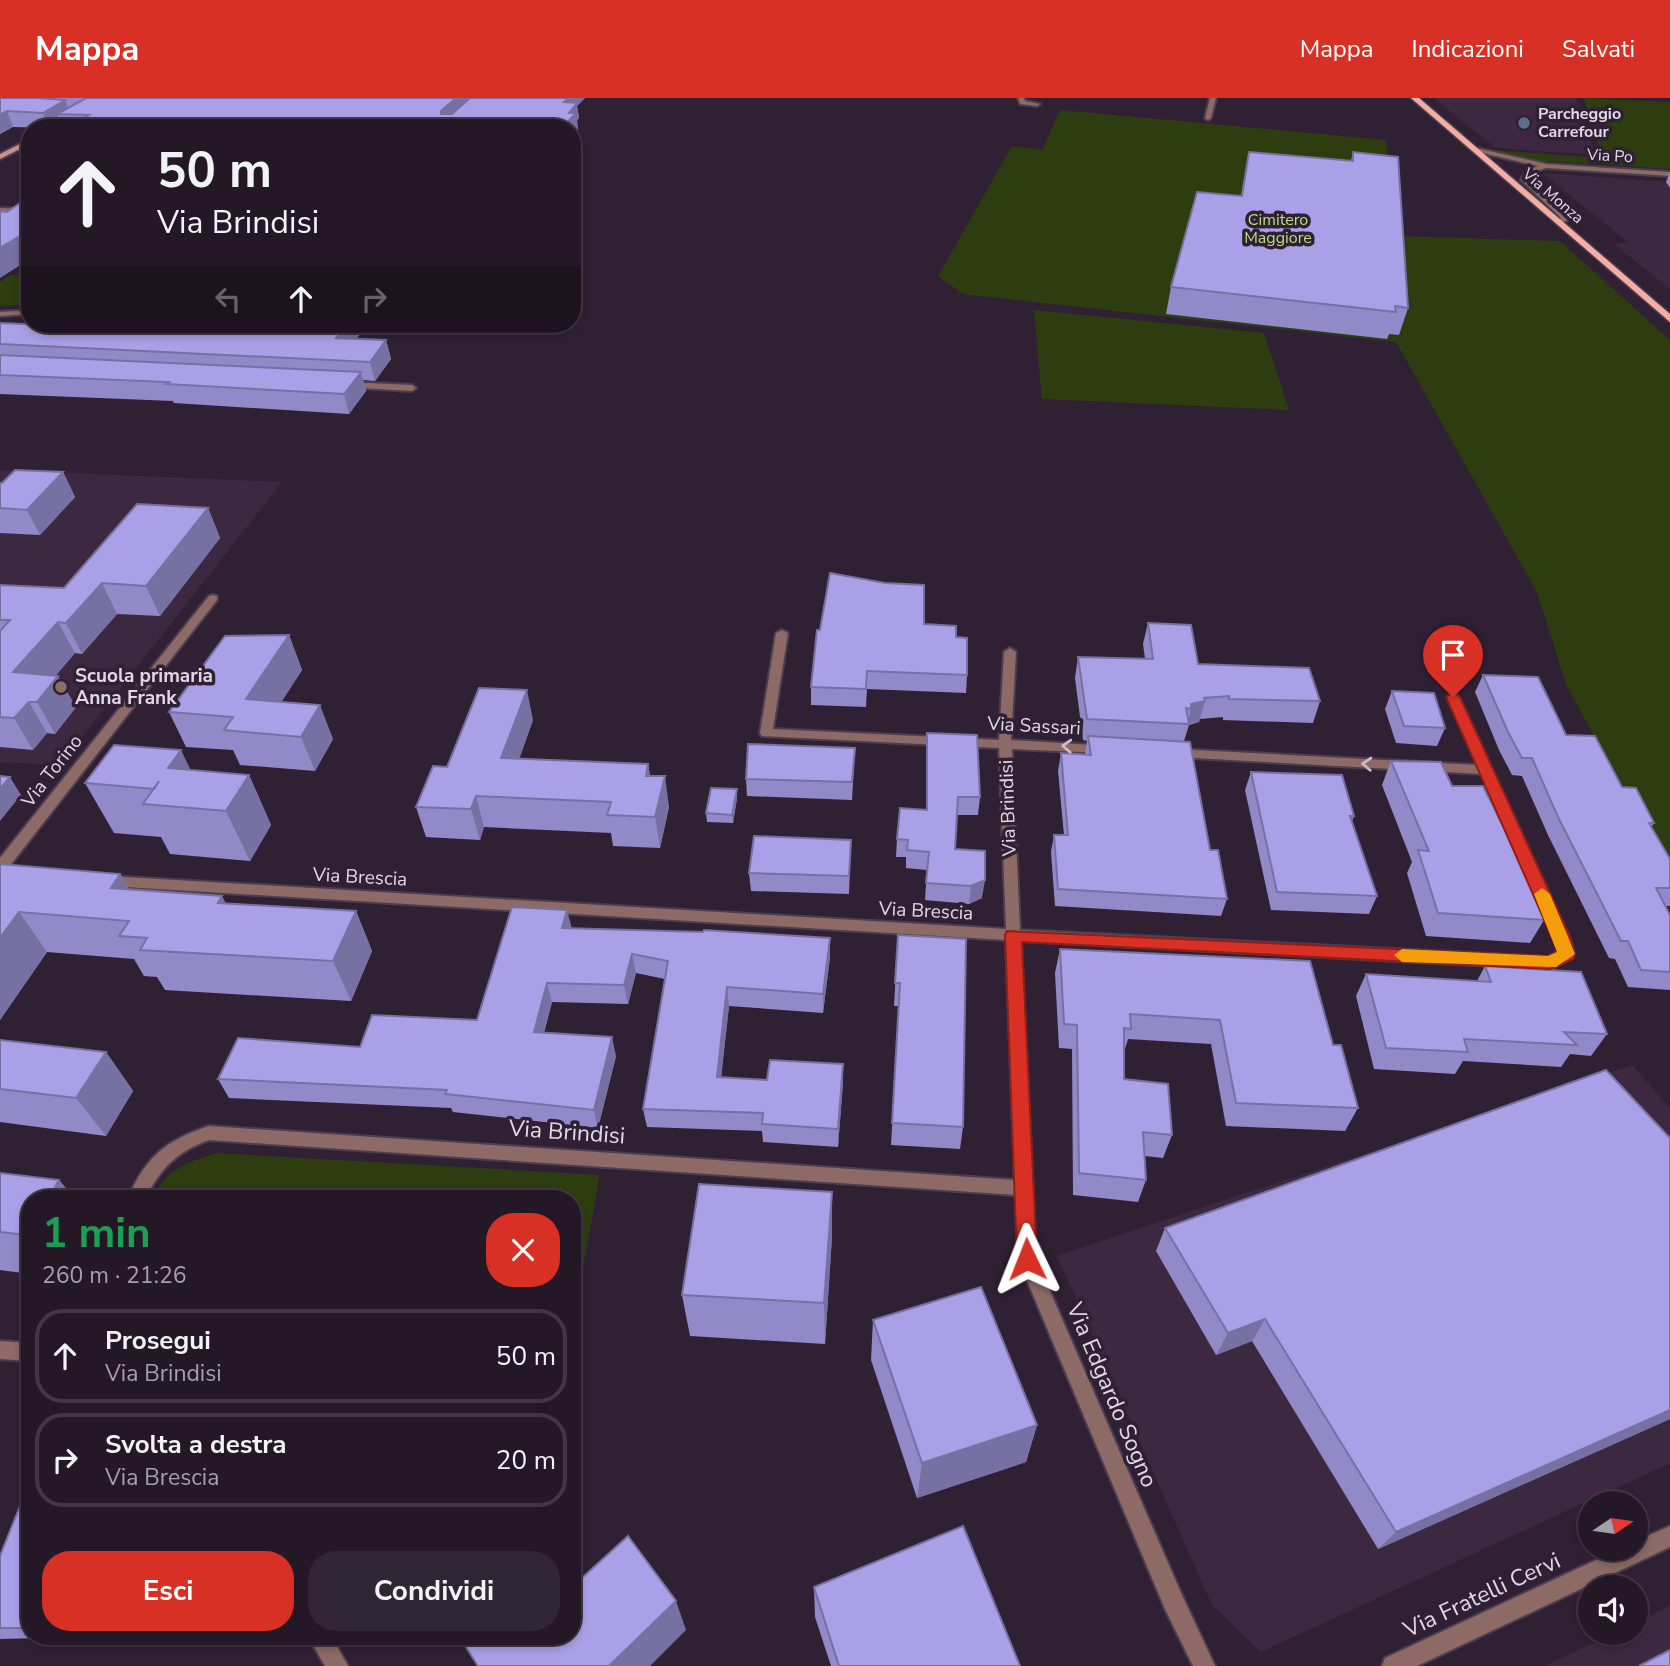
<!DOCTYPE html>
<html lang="it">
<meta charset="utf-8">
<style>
:root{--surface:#241827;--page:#302533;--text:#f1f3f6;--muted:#a3a0a7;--line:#413744;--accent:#d93025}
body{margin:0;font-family:"Nunito Sans",sans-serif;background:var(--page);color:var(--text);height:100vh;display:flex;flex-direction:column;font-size:26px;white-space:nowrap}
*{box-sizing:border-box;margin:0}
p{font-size:23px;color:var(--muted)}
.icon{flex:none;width:38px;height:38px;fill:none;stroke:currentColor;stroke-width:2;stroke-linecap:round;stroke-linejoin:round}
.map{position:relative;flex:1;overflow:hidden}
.details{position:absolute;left:21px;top:1092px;width:560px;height:455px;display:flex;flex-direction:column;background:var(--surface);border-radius:28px;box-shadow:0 4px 10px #0003,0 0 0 2px var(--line)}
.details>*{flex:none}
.banner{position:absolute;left:21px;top:21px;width:560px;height:214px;border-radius:28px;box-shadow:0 4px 10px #0003,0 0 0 2px var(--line);background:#241827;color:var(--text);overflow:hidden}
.needle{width:46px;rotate:77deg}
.controls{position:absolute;left:1578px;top:1393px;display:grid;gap:14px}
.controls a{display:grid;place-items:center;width:70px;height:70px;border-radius:50%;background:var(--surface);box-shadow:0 4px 10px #0003,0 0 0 2px var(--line);font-size:35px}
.pin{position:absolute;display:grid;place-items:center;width:60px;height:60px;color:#fff;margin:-72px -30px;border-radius:50% 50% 50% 0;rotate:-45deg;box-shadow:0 0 7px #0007}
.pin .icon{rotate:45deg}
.me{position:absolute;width:77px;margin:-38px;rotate:358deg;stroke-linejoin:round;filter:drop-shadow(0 0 5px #0008)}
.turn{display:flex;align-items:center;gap:24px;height:147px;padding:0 21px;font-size:32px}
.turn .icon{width:91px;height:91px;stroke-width:2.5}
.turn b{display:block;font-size:49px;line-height:60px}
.lanes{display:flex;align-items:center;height:66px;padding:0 21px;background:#0003;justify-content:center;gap:35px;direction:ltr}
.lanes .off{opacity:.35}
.round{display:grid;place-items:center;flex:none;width:74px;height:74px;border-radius:28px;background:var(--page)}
.head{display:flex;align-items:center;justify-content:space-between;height:119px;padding:0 21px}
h1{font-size:42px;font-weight:700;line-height:52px;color:#1e9e55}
.button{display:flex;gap:14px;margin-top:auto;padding:14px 21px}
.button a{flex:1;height:80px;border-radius:28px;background:var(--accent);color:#fff;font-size:28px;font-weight:700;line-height:80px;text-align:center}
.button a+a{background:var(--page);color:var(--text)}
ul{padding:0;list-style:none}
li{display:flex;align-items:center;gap:21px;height:94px;margin:0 14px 10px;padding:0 7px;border:4px solid var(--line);border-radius:28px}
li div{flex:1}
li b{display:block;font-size:26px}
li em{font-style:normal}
header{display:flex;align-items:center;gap:42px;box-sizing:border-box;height:98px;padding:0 35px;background:var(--accent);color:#fff}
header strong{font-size:33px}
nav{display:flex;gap:38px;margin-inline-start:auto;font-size:24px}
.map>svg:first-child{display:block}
</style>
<header>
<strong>Mappa</strong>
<nav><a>Mappa</a><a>Indicazioni</a><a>Salvati</a></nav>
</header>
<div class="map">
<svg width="1670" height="1568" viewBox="0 0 1670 1568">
<rect width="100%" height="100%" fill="#302034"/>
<!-- built -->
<g fill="#3c2941">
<path d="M1433,0H1576L1596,57L1496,50Z"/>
<path d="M1542,75L1670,84V191L1613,145H1629Z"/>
<path d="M0,372L282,384L60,667L0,664Z"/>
<path d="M1632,967L1670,1010V1365L1261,1554L1212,1507L1057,1158Z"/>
<path d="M1670,1508V1568H1545L1614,1535H1636V1524Z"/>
</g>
<!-- green -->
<g fill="#2d3d10">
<path d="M1584,0L1670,4V71L1513,61L1494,52L1602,60Z"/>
<path d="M1060,12L1386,42L1395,138L1560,143L1670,242V780L1566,586L1537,494L1396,244L963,196L938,178L1012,48L1042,52Z"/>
<path d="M10,177H30V206L0,208V184Z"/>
<path d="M1034,212L1264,235L1289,312L1042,301Z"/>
<path d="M217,1055L600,1077L573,1224L572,1101H153C167,1070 186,1065 217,1055Z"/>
</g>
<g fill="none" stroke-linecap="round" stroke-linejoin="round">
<defs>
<g id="street">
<path d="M1018,0H1024L1025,3L1040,6L1037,8L1020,6Z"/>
<path d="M1210,0H1216L1211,20L1208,22L1205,20Z"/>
<path d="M1476,50L1547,66L1670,74V78L1546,70L1531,75L1528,82L1570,121L1559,126L1555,124L1561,120L1521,82L1526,73L1538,68L1474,53Z"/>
<path d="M0,110L30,111V115L0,114Z"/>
<path d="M30,212V216L0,218V214Z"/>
<path d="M347,284L412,287L416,290L412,293L344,289V285Z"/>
<path d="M213,497L217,498V502L5,774L0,775V760L209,498Z"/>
<path d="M782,532L788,535L773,631L999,642L1004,554L1010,550L1016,554L1011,642L1109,648L1111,651L1109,654L1105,655L1012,651L1020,832L1548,859L1559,853L1556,841L1482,676L1175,659L1169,655L1175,651L1478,667L1447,599L1453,595L1459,599L1570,841L1574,856L1572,860L1550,871L1021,843L1036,1161L1181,1495L1215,1568H1193L1165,1511L1018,1161L1016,1097L209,1042C177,1053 160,1071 145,1101H127C147,1058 165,1043 209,1028L1015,1082L1006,842L108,788L101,783L108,778L1006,831L999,650L762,638L760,635L776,535Z"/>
<path d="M0,1243L30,1245V1263L0,1261Z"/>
<path d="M1670,1428V1449L1417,1568H1382L1385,1560L1620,1451H1636V1443Z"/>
<path d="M308,1538H331L348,1568H325Z"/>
</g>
<g id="secondary">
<path d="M106,0H113L60,30H52Z"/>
<path d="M30,41V46L0,61V56Z"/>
</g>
<path id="primary" d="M1411,0H1419L1670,216V224Z"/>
</defs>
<!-- street casing -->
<use href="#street" stroke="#4c3d50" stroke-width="4"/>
<!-- secondary casing -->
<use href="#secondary" stroke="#4c3d50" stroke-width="4"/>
<!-- primary casing -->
<use href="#primary" stroke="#4c3d50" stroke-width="3"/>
<!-- street -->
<use href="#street" fill="#8d6a65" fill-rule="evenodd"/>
<!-- secondary -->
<use href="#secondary" fill="#c89088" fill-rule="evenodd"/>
<!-- primary -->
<use href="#primary" fill="#f5aca3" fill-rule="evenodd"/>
</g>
<!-- wall -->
<g fill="#928ac8">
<path d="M0,0H585L577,8L579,20L577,22L578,31L572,37V30H63L60,24L51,30L13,29L0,36Z"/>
<path d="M1249,54L1351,63L1353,54L1408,210L1399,237L1389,236L1387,241L1166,216L1171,189L1241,98Z"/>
<path d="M1670,74V90L1666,84Z"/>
<path d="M0,225L225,235L234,226H368L356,241L386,242L391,261L375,283L363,282L366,293L349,316L174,305L173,303L0,296Z"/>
<path d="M63,374L75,399L40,437L0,435V385Z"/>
<path d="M208,410L220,440L160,518L117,516L82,556L75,555L56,577L76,609L55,636L47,635L33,652L0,649V487L64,490Z"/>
<path d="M1148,525L1198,566L1320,603L1313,625L1223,622V619L1200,621L1199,624L1189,627L1184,643L1210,752L1227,801L1221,818L1055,808L1051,754L1054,737H1064L1058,673L1061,655L1085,656L1087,643L1083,642L1075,580L1078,559L1145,561L1143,546Z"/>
<path d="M924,526L956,539L967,577L966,595L867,591L866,609L811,607V589Z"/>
<path d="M289,537L302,572L281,604L333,641L315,673L240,667L233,652L186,649L169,614Z"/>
<path d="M1483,577L1566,637L1622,689L1654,725L1651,729L1670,761V808H1665L1670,817V892L1628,889L1615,861L1609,860L1548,737L1522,678L1512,677L1499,652L1475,594Z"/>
<path d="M1392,593L1445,630L1437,648L1396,645L1385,611Z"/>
<path d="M533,622L519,661L648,666L650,678L669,709L660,750L613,748L611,735L484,729L480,742L426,739L416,709L447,669Z"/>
<path d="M927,635L980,699L978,717H957L955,751L982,800L969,806L925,802L927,772L906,770V759H896L897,741L926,712V653Z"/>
<path d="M855,650L852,702L747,698L746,681Z"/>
<path d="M1391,663L1452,688L1544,822L1530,845L1426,838L1407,775L1412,764L1382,687Z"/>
<path d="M190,672L249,677L271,727L250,763L170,756L161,739L114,735L85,685Z"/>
<path d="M1251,674L1354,718L1352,723L1377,798L1369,816L1271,812L1245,692Z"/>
<path d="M737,700L733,725L707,724L706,715Z"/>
<path d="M851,742L849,796L751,793L749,775Z"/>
<path d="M0,766L120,776L129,791L226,805L356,813L372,853L351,903L165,892L157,879L144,878L134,861L47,854L0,922Z"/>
<path d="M571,830L830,859L823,915L729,908L721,980L843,984L838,1049L763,1044L762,1033L647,1029L643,1011L665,881L636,875L628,906L552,904L544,935L616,958L598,1030L453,1014L451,1010L229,1000L218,981L477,922Z"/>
<path d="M898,837L963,1029L960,1051L891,1047L899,908H894Z"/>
<path d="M1060,851L1333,947L1358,1010L1345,1033L1226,1028L1211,946L1128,941L1124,954V981L1172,1037L1163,1060L1145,1058L1146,1082L1138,1104L1073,1097L1072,951L1059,950L1055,875Z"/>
<path d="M1485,868L1607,936L1591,958L1570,956L1561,969L1463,963L1455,976L1374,971L1356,898L1366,876L1477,883Z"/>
<path d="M0,942L106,954L133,993L106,1038L0,1024Z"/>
<path d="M1670,1040V1321L1378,1451L1252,1243L1216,1257L1156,1153L1165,1130Z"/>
<path d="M0,1075L59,1082L75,1101H30V1176L0,1172Z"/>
<path d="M832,1139L825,1246L690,1238L682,1197Z"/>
<path d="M873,1222L1037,1327L1026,1364L917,1400L871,1262Z"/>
<path d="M30,1383V1538H86V1539L0,1541V1458Z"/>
<path d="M814,1489L1020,1568H831L815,1519Z"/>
</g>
<!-- shaded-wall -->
<g fill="#7770a2">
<path d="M456,0H475L444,28L441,13Z"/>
<path d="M568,0H585L577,8L579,20L577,22L578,31L572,37V30H562L564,4Z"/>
<path d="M65,2L70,16H57L60,24L49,30L43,15Z"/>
<path d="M7,13L13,29L0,36V17Z"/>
<path d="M30,132V161L0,180V150Z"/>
<path d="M348,226H368L341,259L336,240Z"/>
<path d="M386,242L391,261L375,283L370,264Z"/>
<path d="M361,274L366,293L349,316L344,296Z"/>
<path d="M63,374L75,399L40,437L27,412Z"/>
<path d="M208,410L220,440L160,518L146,488Z"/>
<path d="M102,485L117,516L82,556L66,525Z"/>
<path d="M58,524L75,555L32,605L13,574Z"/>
<path d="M289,537L302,572L261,636L246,601Z"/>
<path d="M58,578L76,609L55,636L37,604Z"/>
<path d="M527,592L533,622L509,690L501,660Z"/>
<path d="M1205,603L1199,624L1187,626L1191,611V606Z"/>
<path d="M29,604L47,635L33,652L14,620Z"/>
<path d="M320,607L333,641L315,673L301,639Z"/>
<path d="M181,652L205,702L168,670Z"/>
<path d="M648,666L653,697L646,678Z"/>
<path d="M249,677L271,727L250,763L226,713Z"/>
<path d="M665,678L669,709L660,750L655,719Z"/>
<path d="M10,679L21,697L0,723V691Z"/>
<path d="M737,691V700L733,725L732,717Z"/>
<path d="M476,698L484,729L480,742L471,711Z"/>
<path d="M120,776L144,816L111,790Z"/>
<path d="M985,782L982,800L969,806L971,788Z"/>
<path d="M222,798L243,838L218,805Z"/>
<path d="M567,812L572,831L562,830Z"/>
<path d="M356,813L372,853L351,903L333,863Z"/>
<path d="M19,814L47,854L0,922V840Z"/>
<path d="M830,840V859L823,915V896Z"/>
<path d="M632,856L636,875L628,906L624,887Z"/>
<path d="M547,885L552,904L539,952L534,934Z"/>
<path d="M727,889L729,908L719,998L717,979Z"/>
<path d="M612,939L616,958L598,1030L594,1012Z"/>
<path d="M106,954L133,993L106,1038L76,1000Z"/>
<path d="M843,966V984L838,1049V1031Z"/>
<path d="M59,1082L75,1101H48Z"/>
<path d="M832,1094V1139L825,1246L824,1205Z"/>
<path d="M30,1130V1142L26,1137Z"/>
<path d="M1265,1221L1252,1243L1216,1257L1228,1235Z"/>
<path d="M1670,1312V1321L1378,1451L1396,1434Z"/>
<path d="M1037,1327L1026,1364L917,1400L922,1365Z"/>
<path d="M676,1503L686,1532L650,1568H609Z"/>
</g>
<!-- building -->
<g fill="#aaa0e8" stroke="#7770a2" stroke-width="2">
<path d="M0,0H37L65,2L43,15L7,13L0,17Z"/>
<path d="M86,0H456L441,13V16H452L470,0H568L564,4L577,5L569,15H576L562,30H69L89,17L57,16Z"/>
<path d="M1249,54L1353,63V54L1398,59L1408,210L1395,208L1396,214L1171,189L1197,94L1242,98Z"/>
<path d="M26,101H30V132L0,150V113L7,114Z"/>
<path d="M0,225L225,235L234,226H348L336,240L386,242L370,264L0,246Z"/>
<path d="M0,257L361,274L344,296L166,286L169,284L0,277Z"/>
<path d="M15,372L63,374L27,412L0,410V385H2Z"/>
<path d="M137,406L208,410L146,488L102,485L66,525L58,524L13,574L58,578L37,604H29L14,620L0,619V533L10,522H0V487L64,490Z"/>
<path d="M830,475L885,485L924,487V526L956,528V539L967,540V577L867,573L866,591L811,589L817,532H820Z"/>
<path d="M1148,525L1191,527L1198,566L1309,570L1320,603L1229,601V598L1204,600L1205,603L1191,606V611L1186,610L1189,626L1087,621L1078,559L1153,561Z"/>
<path d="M289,537L246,601L320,607L301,639L224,632L233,619L169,614L225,538Z"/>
<path d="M1483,577L1538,579L1566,637L1595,638L1622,689L1636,690L1654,725H1649L1670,761V790H1656L1670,817V874L1641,872L1628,843H1621L1558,719L1532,660H1522L1508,634Z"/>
<path d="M479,590L527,592L501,660L648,666L646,678H665L655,719L607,717L611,704L476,698L471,711L416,709L433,668L447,669Z"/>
<path d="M1392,593L1434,595L1445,630L1404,628Z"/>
<path d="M927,635L977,637L980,699H958L955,751L985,753V782L971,788L926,785L929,754L907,752L908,742L897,741L900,710L927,712Z"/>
<path d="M1088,638L1190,644L1210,752H1218L1227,801L1058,791L1054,737H1068L1061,655L1091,657Z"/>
<path d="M748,646L855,650L852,684L746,681Z"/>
<path d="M114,647L181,652L168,670L249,677L226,713L143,706L159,683L154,691L85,685Z"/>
<path d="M1391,663L1441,664L1452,688H1483L1518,758L1544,822L1438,815L1418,752L1429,753Z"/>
<path d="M1251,674L1342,677L1354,718H1350L1377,798L1277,794Z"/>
<path d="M0,678L10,679L0,691Z"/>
<path d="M711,690L737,691L732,717L706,715Z"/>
<path d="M754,738L851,742L849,778L749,775Z"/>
<path d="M0,766L120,776L111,790L222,798L218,805L356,813L333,863L140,852L147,840L119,838L129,823L19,814L0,840Z"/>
<path d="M512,809L567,812L562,830L703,834L704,832L830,840L823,896L727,889L717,979L767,982L770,962L843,966L838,1031L762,1026L763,1015L643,1011L668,863L632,856L624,887L547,885L534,934L612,939L594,1012L445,996L447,992L218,981L238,940L360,949L372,917L477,922Z"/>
<path d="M898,837L966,841L963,1029L892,1025L900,885H895Z"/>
<path d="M1060,851L1310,863L1333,947H1341L1358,1010L1236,1005L1220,922L1130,916L1131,931L1124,930V981L1168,986L1172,1037L1143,1034L1146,1082L1079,1075L1077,927L1064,926Z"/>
<path d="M1485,868L1581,874L1607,936L1564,934L1577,947L1464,941L1468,954L1386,950L1366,876L1491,884Z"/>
<path d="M0,942L106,954L76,1000L0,991Z"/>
<path d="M1606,972L1670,1040V1312L1396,1434L1265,1221L1228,1235L1165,1130Z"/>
<path d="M0,1075L59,1082L48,1101H30V1130L26,1137L0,1134Z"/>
<path d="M699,1086L832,1094L824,1205L682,1197Z"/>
<path d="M981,1189L1037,1327L922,1365L873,1222Z"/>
<path d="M30,1383V1530H0V1458Z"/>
<path d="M963,1428L1020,1568H839L814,1489Z"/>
<path d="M628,1438L676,1503L609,1568H478L459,1538H572V1489Z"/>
<path d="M1670,1552V1568H1639Z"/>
</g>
<!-- one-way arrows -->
<defs><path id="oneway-chevron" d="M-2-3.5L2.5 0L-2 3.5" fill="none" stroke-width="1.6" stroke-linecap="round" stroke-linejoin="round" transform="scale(1.75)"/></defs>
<g stroke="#cdbcc5">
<use href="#oneway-chevron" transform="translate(1067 648) rotate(-177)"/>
<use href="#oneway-chevron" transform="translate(1367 666) rotate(-177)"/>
</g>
<!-- route -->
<path fill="#d93025" stroke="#8d1f18" stroke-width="2" d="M1453,594L1460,599L1571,841L1575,856L1573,861L1550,871L1022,844L1037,1161L1034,1167L1027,1170L1020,1167L1017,1161L1005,837L1007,833L1548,858L1558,853L1446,599Z"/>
<!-- slow -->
<path fill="#f59e0b" d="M1542,790L1550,796L1575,856L1556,869L1402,864L1394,857L1402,851L1548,858L1557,854L1534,796Z"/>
<!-- markers -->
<circle fill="#5c6f8a" stroke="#302034" stroke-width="2.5" cx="1524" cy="25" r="7"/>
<circle fill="#8d6e63" stroke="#302034" stroke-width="2.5" cx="61" cy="589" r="7"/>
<g text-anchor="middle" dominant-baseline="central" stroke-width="7" stroke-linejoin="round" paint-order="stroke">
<!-- far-poi labels -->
<g font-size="16" font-weight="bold" fill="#e2d8e5" stroke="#302034" text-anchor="start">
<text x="1538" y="16">Parcheggio<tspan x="1538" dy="18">Carrefour</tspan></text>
</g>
<!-- far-street labels -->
<g font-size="16" fill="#e2d8e5" stroke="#302034">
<text transform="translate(1610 58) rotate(3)">Via Po</text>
<text transform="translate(1553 98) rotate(41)">Via Monza</text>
</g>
<!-- far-park labels -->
<g font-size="16" fill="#b9df7d" stroke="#302034">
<text x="1278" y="122">Cimitero<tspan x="1278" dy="18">Maggiore</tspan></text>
</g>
<!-- poi labels -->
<g font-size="19" font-weight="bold" fill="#e2d8e5" stroke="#302034" text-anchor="start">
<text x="75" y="578">Scuola primaria<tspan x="75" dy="22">Anna Frank</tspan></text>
</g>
<!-- street labels -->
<g font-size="19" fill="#e2d8e5" stroke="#302034">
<text transform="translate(1034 628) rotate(3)">Via Sassari</text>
<text transform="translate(52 673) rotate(-52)">Via Torino</text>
<text transform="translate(1008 710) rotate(-92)">Via Brindisi</text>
<text transform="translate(360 779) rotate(3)">Via Brescia</text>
<text transform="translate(926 813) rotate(3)">Via Brescia</text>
</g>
<!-- near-street labels -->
<g font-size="23" fill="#e2d8e5" stroke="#302034">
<text transform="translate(567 1034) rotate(4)">Via Brindisi</text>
<text transform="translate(1112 1297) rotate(67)">Via Edgardo Sogno</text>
<text transform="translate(1482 1497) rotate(-25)">Via Fratelli Cervi</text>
</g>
</g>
</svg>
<div class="controls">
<a><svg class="needle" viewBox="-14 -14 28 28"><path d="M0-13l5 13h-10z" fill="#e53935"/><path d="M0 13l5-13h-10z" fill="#a3a0a7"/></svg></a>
<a><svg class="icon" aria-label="sound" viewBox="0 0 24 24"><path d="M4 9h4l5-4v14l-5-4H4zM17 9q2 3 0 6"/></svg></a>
</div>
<div class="pin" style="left:1453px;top:599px;background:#d93025"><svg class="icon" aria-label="arrive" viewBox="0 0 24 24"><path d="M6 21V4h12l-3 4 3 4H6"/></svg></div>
<svg class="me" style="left:1027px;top:1161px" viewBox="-20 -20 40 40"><path d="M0-17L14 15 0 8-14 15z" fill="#d93025" stroke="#fff" stroke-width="4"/></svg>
<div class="banner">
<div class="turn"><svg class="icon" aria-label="ahead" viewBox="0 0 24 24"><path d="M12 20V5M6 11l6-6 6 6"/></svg><div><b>50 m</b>Via Brindisi</div></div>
<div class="lanes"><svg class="icon off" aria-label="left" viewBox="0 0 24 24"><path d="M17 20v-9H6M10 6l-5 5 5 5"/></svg><svg class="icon" aria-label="ahead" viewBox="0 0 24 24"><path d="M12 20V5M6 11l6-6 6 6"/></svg><svg class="icon off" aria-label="right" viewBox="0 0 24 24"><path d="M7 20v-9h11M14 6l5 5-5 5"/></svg></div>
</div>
<section class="details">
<div class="head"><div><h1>1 min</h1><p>260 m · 21:26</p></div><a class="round" style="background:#d93025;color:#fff"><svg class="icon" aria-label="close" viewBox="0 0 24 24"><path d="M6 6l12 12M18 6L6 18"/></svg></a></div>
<ul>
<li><svg class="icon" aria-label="ahead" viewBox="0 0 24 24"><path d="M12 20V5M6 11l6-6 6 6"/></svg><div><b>Prosegui</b><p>Via Brindisi</p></div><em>50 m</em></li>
<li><svg class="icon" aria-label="right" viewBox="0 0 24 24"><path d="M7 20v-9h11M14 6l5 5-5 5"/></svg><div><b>Svolta a destra</b><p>Via Brescia</p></div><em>20 m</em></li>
</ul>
<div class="button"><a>Esci</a><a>Condividi</a></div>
</section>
</div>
